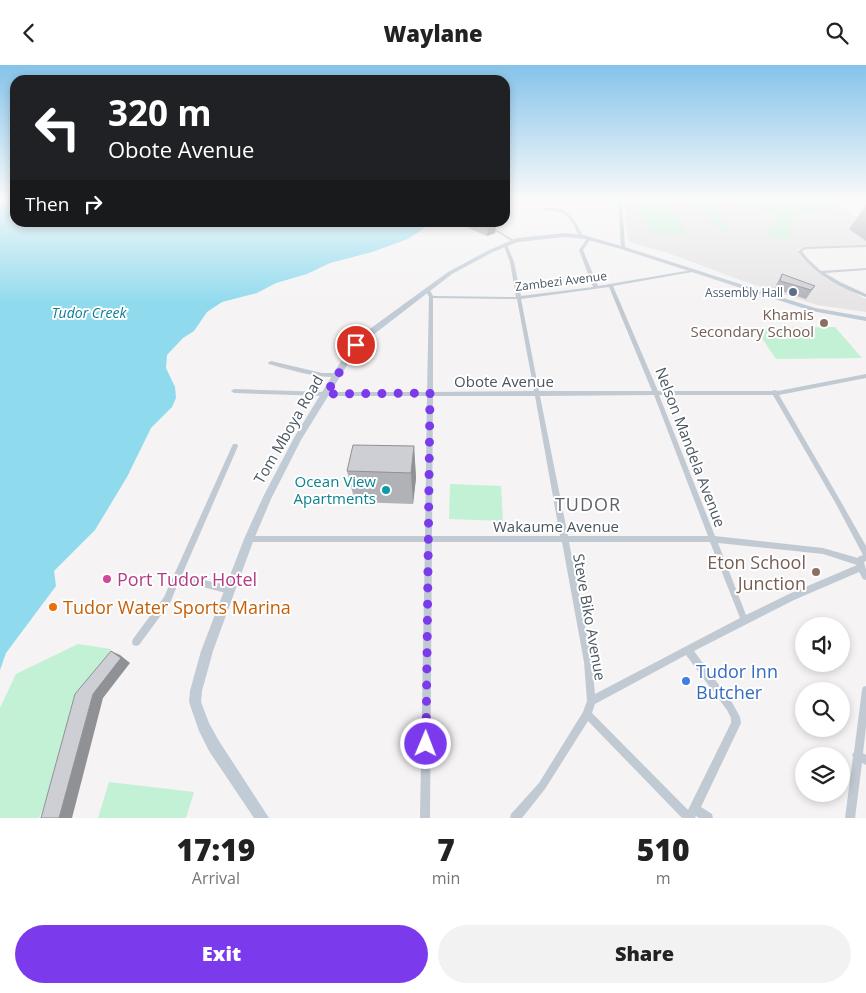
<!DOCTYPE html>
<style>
:root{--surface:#fff;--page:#f2f2f2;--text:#222;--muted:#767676;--accent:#7c3aed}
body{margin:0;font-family:"Open Sans",sans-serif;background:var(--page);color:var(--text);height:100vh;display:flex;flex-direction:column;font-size:19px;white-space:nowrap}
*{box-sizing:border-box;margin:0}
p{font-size:16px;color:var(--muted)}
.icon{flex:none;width:28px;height:28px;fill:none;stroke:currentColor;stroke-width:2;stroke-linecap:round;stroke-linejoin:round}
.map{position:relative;height:753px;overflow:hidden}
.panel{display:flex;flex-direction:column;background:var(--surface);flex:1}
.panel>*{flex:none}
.top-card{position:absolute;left:10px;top:10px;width:500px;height:152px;border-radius:15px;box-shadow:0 2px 8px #0003;background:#202124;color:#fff;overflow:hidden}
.controls{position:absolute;left:795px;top:552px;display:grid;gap:10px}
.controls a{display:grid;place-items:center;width:55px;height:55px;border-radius:50%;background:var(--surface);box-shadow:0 2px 8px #0003;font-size:25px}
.pin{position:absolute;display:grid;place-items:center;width:42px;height:42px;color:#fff;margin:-21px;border:2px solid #fff;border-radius:50%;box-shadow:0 1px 5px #0007}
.me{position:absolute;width:55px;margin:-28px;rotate:1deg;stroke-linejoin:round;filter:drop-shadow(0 0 4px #0008)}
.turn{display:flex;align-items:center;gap:18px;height:105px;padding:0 15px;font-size:22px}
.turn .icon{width:65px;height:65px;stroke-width:2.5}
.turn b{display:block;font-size:35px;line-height:42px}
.then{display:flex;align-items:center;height:48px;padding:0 15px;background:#0003;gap:10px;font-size:19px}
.eta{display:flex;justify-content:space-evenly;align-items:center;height:85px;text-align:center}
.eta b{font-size:30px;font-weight:800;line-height:35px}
.action{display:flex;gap:10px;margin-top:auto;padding:10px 15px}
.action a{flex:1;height:58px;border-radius:30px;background:var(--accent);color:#fff;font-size:20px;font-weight:800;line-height:58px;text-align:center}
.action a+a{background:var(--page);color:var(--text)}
header{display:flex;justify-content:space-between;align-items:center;height:65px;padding:0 15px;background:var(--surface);font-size:22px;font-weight:800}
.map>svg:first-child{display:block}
</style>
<header><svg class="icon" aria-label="back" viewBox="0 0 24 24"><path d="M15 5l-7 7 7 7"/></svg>Waylane<svg class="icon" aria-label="search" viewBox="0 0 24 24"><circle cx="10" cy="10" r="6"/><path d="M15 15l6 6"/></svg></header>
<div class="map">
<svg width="866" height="753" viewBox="0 0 866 753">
<rect width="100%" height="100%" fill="#f5f3f3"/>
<!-- education -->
<path fill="#e6e4e5" d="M624,133H829L866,159V180L796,184L813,203L828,215L866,234V247L817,240L740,215L668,188L632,178L628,175Z"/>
<!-- green -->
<g fill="#c3f1d5">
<path d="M694,133H702L732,168H724L719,161L708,153L709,150L698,139L693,138Z"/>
<path d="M758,133L768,139L784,137L786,133C806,133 819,132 834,145C823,146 794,149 787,155L792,168L787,174L775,173L764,167L767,162L775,159L778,153C767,144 755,145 742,139L745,134Z"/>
<path d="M636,141H670L687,168H651Z"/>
<path d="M835,262L862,293L776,294L755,263Z"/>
<path d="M450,419L501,421L503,456L449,454Z"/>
<path d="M78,579L111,584L39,753H0V643L16,609Z"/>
<path d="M109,717L194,727L186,753H98Z"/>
</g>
<!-- water -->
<path fill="#90daee" d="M0,133H15V158H432L408,174L372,187L330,198L307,209L276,218L257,228L222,237L207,247L194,266L183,273L167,290L166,303L175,322L176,333L172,342L151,363L127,412L95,465L54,506L56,521L6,588L0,605Z"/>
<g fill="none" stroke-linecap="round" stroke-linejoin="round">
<!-- minor -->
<g fill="#c1cad2" fill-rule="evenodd">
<path d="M618,133H622L625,183L623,184L621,183Z"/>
<path d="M543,143C568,142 572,150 583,171L582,172H580C567,148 570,148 543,145Z"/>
<path d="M482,158H486L516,176L513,177Z"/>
<path d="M588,172L591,173L583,185L598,221L692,205L694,206L692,207L613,221L658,326H772L774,325L778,326L866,309V313L779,330L840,435L866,481V496L864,497L866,505V515L863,514L859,507L794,535L694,586L733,639L740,652L741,658L701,742L712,749L713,753H699L696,751L695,753H682L588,656L545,724L522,753H510L511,749L539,718L583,647L587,636L584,597L562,477H432L430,753H420L425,477H249L246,476L245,474L246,472L249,471H425L427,331H326L234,328L231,326L234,324L326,327H427L429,232L426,226V225H430L433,231L516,232L510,197L503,179L505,178L507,179L514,197L521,231L593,222L579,185ZM609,222L652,326H539L521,234ZM433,233L517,234L534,326L433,327ZM654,330L708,471H568L540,331ZM659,330H773L836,439L863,490L858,492V493L823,483L715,471ZM433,331H535L560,471H432ZM569,477H710L740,553L595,629L592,597ZM718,478L823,489L857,500L789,529L746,550ZM686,590L727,645L731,653V658L688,745L592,648L595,639Z"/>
<path d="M866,180V182L806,184L802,186L807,193L821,206L866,203V205L825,208L840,217L866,229V232C840,223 814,209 798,186L805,182Z"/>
<path d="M271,296L322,308H337L340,310C329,317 283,303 269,299L268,298L269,297Z"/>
<path d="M233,379H237L238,381L182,510L230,521L233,522L234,525L233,528L230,529L179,516L170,538L139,580L136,581L133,580L132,577L133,574L164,532Z"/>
<path d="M866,621V662L863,688L866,690V700L862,698L855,753H845L853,692L852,690L854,687L862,625L863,622Z"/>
</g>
<!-- secondary -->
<path fill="#c1cbd6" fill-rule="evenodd" d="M565,168L584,170L625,182L815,243L866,252V256L812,246L621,184L584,174L565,172L518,177L493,187L452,209L373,270L354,289L301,375L271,434L254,474L213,586L202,626L201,637L209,658L219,676L269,753H254L209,686L199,666L189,637L190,626L201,586L244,474L264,430L295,371L348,285L367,266L448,207L489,185L517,173Z"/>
</g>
<!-- wall -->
<g fill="#b0b2b7">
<path d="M866,140V176L849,164Z"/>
<path d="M464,158H491L495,168L487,171L464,161Z"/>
<path d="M782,209L815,221L806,234L775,224L777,218Z"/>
<path d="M414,381L416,413L413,439L355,437L347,406Z"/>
</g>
<!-- shaded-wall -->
<g fill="#909195">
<path d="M496,160L495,168L487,171L488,163Z"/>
<path d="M414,381L416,413L413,439L411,408Z"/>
<path d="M111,586L120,590L130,598L103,633L72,753H59L93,629Z"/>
</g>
<!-- building -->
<g fill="#cdcfd5" stroke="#909195">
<path d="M475,158H491L496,160L488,163Z"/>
<path d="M782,209L815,221L811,225L780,216Z"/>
<path d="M353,380L414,381L411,408L347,406Z"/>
<path d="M111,586L121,593L93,629L59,753H41L75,629Z"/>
</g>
<!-- sky -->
<linearGradient id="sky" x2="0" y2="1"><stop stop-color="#85c3ea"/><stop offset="0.56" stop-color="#fafafa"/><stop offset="1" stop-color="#fafafa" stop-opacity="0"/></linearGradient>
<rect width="866" height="239" fill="url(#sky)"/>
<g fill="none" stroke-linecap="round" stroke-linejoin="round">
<!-- route -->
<path stroke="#7c3aed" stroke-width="9" stroke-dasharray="0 16.2" d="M356,280L326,329L430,328L426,679"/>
</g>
<!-- markers -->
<circle fill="#5c6f8a" stroke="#fff" stroke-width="2" cx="793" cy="227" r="5"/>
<g fill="#8d6e63" stroke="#fff" stroke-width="2">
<circle cx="824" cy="258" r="5"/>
<circle cx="816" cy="507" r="5"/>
</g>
<circle fill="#0f9aa8" stroke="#fff" stroke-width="2" cx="386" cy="425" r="5"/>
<circle fill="#d1479c" stroke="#fff" stroke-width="2" cx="107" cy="514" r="5"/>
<circle fill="#e8710a" stroke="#fff" stroke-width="2" cx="53" cy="542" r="5"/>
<circle fill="#3f7fe0" stroke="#fff" stroke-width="2" cx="686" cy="616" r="5"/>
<g text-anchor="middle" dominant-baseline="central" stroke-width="4" stroke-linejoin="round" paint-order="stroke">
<!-- far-street labels -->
<g font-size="12" fill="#4a5661" stroke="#fff">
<text transform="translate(561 216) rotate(-7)">Zambezi Avenue</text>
</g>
<!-- far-service labels -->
<g font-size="12" fill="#4e5e75" stroke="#fff" text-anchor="end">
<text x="783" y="227">Assembly Hall</text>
</g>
<!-- far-water labels -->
<g font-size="14" font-style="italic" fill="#0c7c9b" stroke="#fff">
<text x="89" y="247">Tudor Creek</text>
</g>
<!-- education labels -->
<g font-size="15" fill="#785e54" stroke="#fff" text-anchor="end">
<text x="814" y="249">Khamis<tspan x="814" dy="17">Secondary School</tspan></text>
</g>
<!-- street labels -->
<g font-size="15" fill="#4a5661" stroke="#fff">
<text x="504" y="316">Obote Avenue</text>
<text transform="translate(288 364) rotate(-60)">Tom Mboya Road</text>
<text transform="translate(691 382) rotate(69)">Nelson Mandela Avenue</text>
<text x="556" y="461">Wakaume Avenue</text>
<text transform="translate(590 552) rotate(80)">Steve Biko Avenue</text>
</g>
<!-- culture labels -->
<g font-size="15" fill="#0d838f" stroke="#fff" text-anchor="end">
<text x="376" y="416">Ocean View<tspan x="376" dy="17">Apartments</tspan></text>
</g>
<!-- quarter labels -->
<g font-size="18" letter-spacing="1" fill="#5f6368" stroke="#fff">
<text x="588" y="439">TUDOR</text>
</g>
<!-- near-education labels -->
<g font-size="18" fill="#785e54" stroke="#fff" text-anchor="end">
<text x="806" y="497">Eton School<tspan x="806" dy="21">Junction</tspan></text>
</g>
<!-- near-hotel labels -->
<g font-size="18" fill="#b23c85" stroke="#fff" text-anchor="start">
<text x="117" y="514">Port Tudor Hotel</text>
</g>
<!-- near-food labels -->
<g font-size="18" fill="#c56008" stroke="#fff" text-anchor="start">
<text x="63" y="542">Tudor Water Sports Marina</text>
</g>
<!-- near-shop labels -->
<g font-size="18" fill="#366cbe" stroke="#fff" text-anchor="start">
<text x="696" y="606">Tudor Inn<tspan x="696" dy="21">Butcher</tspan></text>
</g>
</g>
</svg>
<div class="controls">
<a><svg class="icon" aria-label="sound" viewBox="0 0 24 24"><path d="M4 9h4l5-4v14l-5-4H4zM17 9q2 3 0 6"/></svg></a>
<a><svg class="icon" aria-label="search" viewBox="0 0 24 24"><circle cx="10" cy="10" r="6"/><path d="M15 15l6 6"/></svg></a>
<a><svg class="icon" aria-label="layers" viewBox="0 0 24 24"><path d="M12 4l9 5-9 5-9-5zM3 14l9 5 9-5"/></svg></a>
</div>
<div class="pin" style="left:356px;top:280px;background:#d93025"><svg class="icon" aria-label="arrive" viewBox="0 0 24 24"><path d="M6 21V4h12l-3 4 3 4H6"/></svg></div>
<svg class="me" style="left:426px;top:679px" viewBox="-20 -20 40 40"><circle r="17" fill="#7c3aed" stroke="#fff" stroke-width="3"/><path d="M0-11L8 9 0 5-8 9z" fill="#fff"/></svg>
<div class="top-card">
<div class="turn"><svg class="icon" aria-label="left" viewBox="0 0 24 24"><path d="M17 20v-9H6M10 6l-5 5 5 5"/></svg><div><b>320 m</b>Obote Avenue</div></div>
<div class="then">Then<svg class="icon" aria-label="right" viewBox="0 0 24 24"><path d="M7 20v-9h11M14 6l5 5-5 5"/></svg></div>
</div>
</div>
<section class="panel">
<div class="eta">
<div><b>17:19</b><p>Arrival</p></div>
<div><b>7</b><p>min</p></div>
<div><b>510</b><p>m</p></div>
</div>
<div class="action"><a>Exit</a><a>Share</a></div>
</section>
